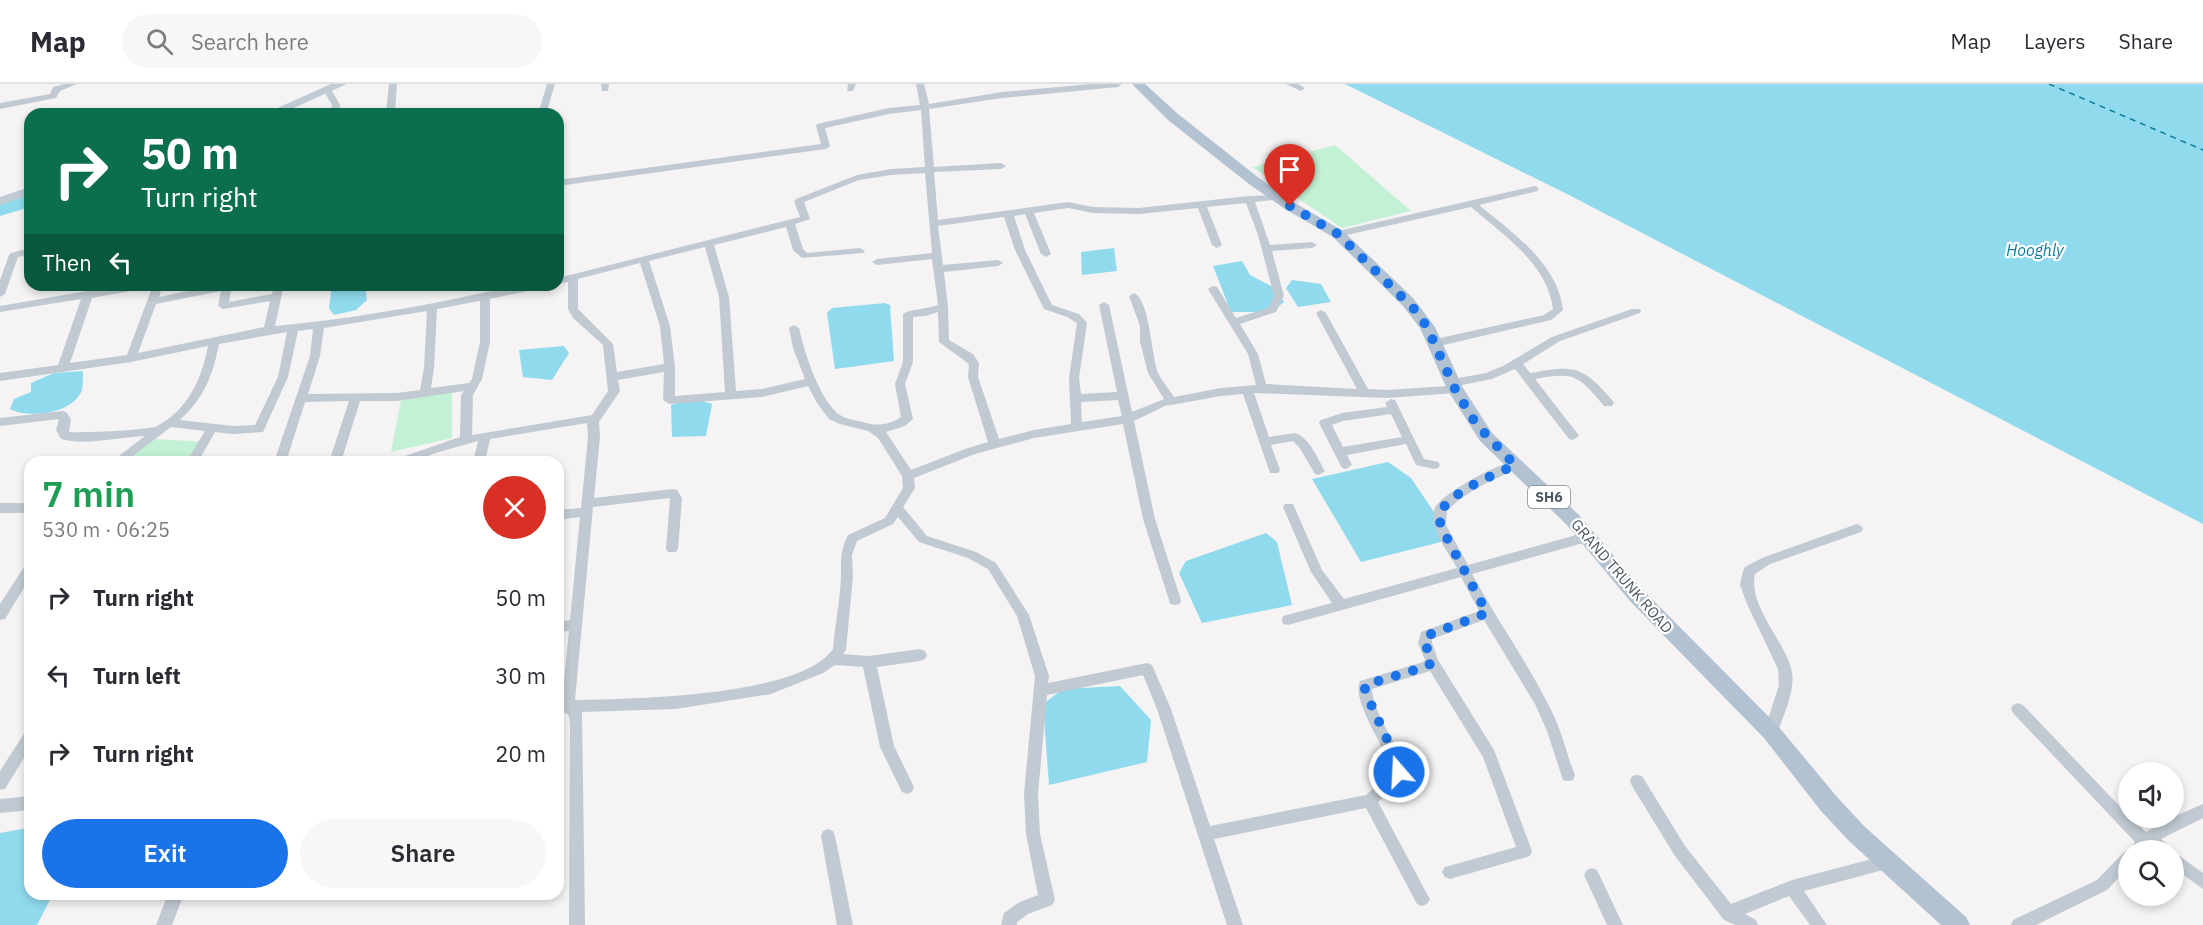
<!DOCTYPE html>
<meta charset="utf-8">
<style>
:root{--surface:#fff;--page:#f7f7f7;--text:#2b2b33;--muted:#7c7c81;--line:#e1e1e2;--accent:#1a73e8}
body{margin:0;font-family:"IBM Plex Sans",sans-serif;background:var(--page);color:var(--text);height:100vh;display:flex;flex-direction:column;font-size:22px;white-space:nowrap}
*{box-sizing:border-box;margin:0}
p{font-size:20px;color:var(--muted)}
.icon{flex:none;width:33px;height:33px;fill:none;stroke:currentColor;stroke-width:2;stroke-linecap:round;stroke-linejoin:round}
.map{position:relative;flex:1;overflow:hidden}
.panel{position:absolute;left:24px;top:372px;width:540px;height:444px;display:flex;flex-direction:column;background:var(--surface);border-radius:18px;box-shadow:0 3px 9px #0003}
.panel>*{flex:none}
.hud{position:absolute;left:24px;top:24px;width:540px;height:183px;border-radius:18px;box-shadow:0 3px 9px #0003;background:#0b6e4f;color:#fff;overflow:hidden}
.buttons{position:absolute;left:2118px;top:678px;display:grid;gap:12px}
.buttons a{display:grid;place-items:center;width:66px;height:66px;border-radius:50%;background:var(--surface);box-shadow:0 3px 9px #0003;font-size:30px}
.pin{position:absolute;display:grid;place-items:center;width:51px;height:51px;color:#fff;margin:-62px -26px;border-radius:50% 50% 50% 0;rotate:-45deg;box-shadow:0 0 6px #0007}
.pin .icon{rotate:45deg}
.me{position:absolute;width:66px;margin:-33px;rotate:341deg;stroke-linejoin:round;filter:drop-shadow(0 0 4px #0008)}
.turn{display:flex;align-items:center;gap:21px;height:126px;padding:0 18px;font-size:27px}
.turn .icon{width:78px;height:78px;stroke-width:2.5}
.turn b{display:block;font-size:42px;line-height:51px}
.then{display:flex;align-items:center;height:57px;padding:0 18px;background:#0003;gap:12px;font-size:22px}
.round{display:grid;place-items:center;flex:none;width:63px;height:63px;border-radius:32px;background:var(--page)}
.summary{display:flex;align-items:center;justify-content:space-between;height:102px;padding:0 18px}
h1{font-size:36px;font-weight:600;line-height:45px;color:#1e9e55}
.cta{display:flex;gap:12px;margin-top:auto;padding:12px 18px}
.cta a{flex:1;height:69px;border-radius:36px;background:var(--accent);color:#fff;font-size:24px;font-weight:600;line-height:69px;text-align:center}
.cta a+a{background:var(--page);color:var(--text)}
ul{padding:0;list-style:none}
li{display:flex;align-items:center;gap:18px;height:78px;padding:0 18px}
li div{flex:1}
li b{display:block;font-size:22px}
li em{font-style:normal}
header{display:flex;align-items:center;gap:36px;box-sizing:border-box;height:84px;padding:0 30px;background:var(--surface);border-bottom:2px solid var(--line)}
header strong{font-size:28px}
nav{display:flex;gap:33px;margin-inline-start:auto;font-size:21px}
.search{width:420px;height:54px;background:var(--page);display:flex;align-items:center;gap:15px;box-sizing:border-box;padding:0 21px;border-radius:33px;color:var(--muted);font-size:22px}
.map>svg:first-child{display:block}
</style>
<header>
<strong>Map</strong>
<div class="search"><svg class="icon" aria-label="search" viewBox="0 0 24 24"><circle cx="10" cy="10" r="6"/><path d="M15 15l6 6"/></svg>Search here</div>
<nav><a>Map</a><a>Layers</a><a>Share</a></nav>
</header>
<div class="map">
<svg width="2203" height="841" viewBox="0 0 2203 841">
<rect width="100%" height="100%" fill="#f5f3f3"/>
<!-- green -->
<g fill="#c3f1d5">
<path d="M1335,61L1411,127L1342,144L1252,83Z"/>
<path d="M452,308V354L391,368L402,312Z"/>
<path d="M154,355L207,358L195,378H124Z"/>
</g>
<!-- water -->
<g fill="#90daee">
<path d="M1345,0H2203V440L1567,110Z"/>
<path d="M30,109V123L0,132V119Z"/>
<path d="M1114,164L1117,187L1082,191L1081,168Z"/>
<path d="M1242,177L1250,191L1273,203L1284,218L1272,228H1231L1213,182Z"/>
<path d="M1292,196L1321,200L1331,218L1298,223L1286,204Z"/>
<path d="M332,201H365L367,216L356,226L334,231L329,224Z"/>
<path d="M885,219L890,221L894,277L835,285L827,229L832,224Z"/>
<path d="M564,262L569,269L552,296L523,293L519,266Z"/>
<path d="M83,287C83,293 83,301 82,306C73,330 29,335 10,325L14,315L31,308V299L54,289Z"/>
<path d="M694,314L712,320L706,352L672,353L671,321Z"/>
<path d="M1388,378L1411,394L1446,446L1441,458L1361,478L1312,395Z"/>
<path d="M1266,449L1277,458L1292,521L1202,539L1179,489L1186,477Z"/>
<path d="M1120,602L1151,636L1147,678L1049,701L1043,620L1063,605Z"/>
<path d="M27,744L30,745V810H53L37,841H0V749Z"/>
</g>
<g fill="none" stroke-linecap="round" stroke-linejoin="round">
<!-- ferry -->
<path stroke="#0c7c9b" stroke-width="1.5" stroke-dasharray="6 5" stroke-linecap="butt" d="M2049,0L2203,66"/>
<!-- street -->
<g fill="#c1cad2" fill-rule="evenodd">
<path d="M64,0H77L60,7L56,14L0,25V19L50,10L53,3Z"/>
<path d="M389,0H397L395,27H414L418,30H383L386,28Z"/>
<path d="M547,0H555L546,30H538Z"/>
<path d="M601,0H609L608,7H602Z"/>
<path d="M848,0H856L853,7H847Z"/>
<path d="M916,0H924L929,20L1002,8L1091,0H1122L1118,3L1002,14L929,25L934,83L1001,79L1006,82L1001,85L934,88L938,136L1068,118L1093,123L1139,124L1249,112L1279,111V115L1255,118L1270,161L1312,158L1317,161L1312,164L1272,167L1284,212L1276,228L1240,240L1258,270L1266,300L1357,305L1316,229L1321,226L1326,229L1368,305L1387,306L1448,302L1447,299L1448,296L1486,289L1503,282L1552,253L1632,225H1640L1641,227L1640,229L1560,257L1523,280L1530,289C1574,281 1582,281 1612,316L1614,319L1612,322H1604C1578,291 1575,288 1535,295L1577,349L1579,352L1573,356L1569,355L1515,285L1492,295L1457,302L1461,305L1455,309L1387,314L1254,309L1269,353L1295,349C1310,354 1317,374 1325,387L1319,391L1315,390L1299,363L1293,357L1271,361L1280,386L1278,389H1270L1243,310L1221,312L1165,322L1134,337L1155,435L1181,516L1180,520L1175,521L1170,520L1169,516L1143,435L1123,340L1034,354L975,370L914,394L915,404L903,423L927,452L976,468L996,479L1029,531L1049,592L1048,599L1147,579L1152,581L1171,625L1210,742L1366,711L1392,687C1386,664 1351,617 1360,597L1423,578L1425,576L1418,559L1421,548L1479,527L1461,493L1288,541L1283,540L1282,536L1283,532L1332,519L1311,488L1283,423L1285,420H1293L1322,486L1344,515L1457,484C1448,468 1428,443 1435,424C1441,410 1505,374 1519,378L1521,381L1519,384C1493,396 1467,406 1447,427L1446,441L1468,481L1587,448L1591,450L1593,453L1591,456L1587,458L1472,490C1497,536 1528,579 1551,626C1562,647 1566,669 1575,691L1573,696L1568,697L1563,696L1547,647L1535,620L1484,536L1432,555V559L1438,576L1494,666L1532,767L1530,772L1450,795L1445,793L1442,788L1445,783L1516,763L1483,673L1430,587L1372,605C1374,634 1399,659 1406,688L1401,697L1378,718L1427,810L1430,815L1427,820L1422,822L1417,820L1366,724L1214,755L1243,841H1227L1157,625L1143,591L1047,611L1038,710L1040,750L1055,816L1052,821L1028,830L1017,838V841H1001L1004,829L1018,819L1038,811L1026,750L1024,710L1035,592L1017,532L988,485L968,474L919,458L898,433L893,440L857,457L852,471L853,492L846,566L843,570L869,572L920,565L925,567L927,571L925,575L920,577L877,583L894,662L914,703L912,708L907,710L902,708L880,663L863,583L835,581L823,589L771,610L676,625L582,628L585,841H569L570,640L569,632L566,629H558V617H562L569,547L558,548V538L570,536L580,433L558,436V426L581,424L588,353L587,339L490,355L485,378H473L478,357L435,369L415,378H403L405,372L460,353L461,311L464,307L397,317H360L341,378H329L349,317L305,318L286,378H274L310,272L313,245L298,247L288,293L263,348L233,350L215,348L198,378H186L205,347L171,343L125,378H111L145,352C118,353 87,362 61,355L56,346L59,335L0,342V334L62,327L66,328L71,335L69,348C80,349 152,346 157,342C188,326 202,294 208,262L131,278L0,297V289L58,281L81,215L0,228V222L122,201H132L130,207L92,214L70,279L127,271L153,201H163L159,213L216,201H232L229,218L272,210L274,201H284L275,242C328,237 382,229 434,219C471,212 509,201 547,201L542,204L490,215V258L482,295L473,311L472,351L592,331L608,307L603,261L573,234L568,225V198L558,200V194L800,133L794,117L796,115L857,91L891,85L925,83L921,26L889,30L825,44L830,62L826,65L558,102V96L821,60L816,42L817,40L889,24L920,21ZM925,89L932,169L877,175L872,178L877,181L932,175L938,221C928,225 910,225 903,230V278L895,300L901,333C889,341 879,342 866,339C857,336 848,336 840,331C820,318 804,267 799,244L794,241L789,244L793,264L805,295L762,305L736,307L729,213L714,161L786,143L793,166L802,174L863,169L865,167L860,164L807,169L803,165L795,140L810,135L804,118L859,96L891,91ZM1246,119L1258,151L1274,212L1268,224L1236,234L1217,203L1213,202L1208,205L1248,270L1256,301L1221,304L1174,313C1169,305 1162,297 1158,289C1151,271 1150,216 1134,209L1129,212L1140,242V258L1148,289L1164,315L1132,328L1109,221L1104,218L1099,221L1117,308L1081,310L1079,294L1087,239L1079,230L1052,221L1025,166L1014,132L1025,130L1041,170L1046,173L1051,170L1034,129L1068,124L1093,129L1139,130L1198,124L1212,161L1217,164L1222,161L1207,123ZM1004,133L1015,166L1044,225L1067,233L1077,239L1069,294L1071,340L1034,346L999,355L978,293L979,279L973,270L949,256L948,223L944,188L998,182L1003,179L998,176L943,181L938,142ZM705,163L719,213L725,308L675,312V283L670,242L649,177ZM640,179L660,242L664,280L617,288L613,260L578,225V195ZM221,207L218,222L223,225L270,217L264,243L138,269L156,220ZM480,217V258L472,295L469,299L431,304L434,284L437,225ZM427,227L424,284L420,306L397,309L308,310L320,272L324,244ZM938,228L939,258L969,280L968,293L988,358L968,364L911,386L886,348L905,342L913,335L905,300L913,278V233L925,232ZM287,248L278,293L255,341L233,342L180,336C204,314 213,291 219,260ZM664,288L663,316L669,320L762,313L808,302L817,319L829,335L840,340L868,347L878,354L902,392L903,404L885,434L848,451C840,467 841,476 841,493C840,517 835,541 833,565C800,613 631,615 575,616L593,423L670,414L666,465L668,468H676L678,465L682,414L677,406L673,405L594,414L600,353L599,338L620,307L618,296ZM1118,316L1122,332L1082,338L1081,318Z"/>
<path d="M1286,0H1298L1305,4L1301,7Z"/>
<path d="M325,5L332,7L340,21L339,30H331L332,21L324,7Z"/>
<path d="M1535,102L1538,103V107L1479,121C1513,149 1558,180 1563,226L1551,236L1435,263L1431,262L1430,259L1431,256L1544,231L1553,225C1548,180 1502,150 1471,123L1338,153L1333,150L1338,147Z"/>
<path d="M30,164V170L18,173L5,210L0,213V196L9,171L11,169Z"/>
<path d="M1391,315L1395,316L1424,375L1438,378L1440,381L1438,384L1434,385L1416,381L1406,360L1347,371L1352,381L1346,385L1342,384L1319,339L1321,336L1342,329L1387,323L1385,319ZM1391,330L1402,353L1343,363L1332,341L1343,337Z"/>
<rect x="0" y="419" width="30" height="10"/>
<path d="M1857,440L1861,442L1863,445L1861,448L1770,480L1755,490C1748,521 1783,555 1791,584C1797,604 1784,629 1778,648L1776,652L1771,654L1766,652L1764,648L1779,601L1778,585L1747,520L1740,501L1743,487L1745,483L1762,474Z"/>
<path d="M30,478V494L5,535L0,536V520L26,480Z"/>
<path d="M2018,619L2023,621L2128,731V734H2131L2146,748L2171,734L2203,720V734L2161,755L2168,761L2170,766H2152L2149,764L2146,766H2129L2135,758L2013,629L2011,625L2013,621Z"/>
<path d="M30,646V664L5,705L0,706V687L25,648Z"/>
<path d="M1637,691L1642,692L1685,762L1731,820L1792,796L1887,771L1892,773L1895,778L1892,783L1887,785L1804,807L1827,841H1810L1789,812L1745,830L1756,836L1758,841H1735L1724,836L1675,772L1632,702L1630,697L1632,692Z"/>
<path d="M30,712V726L0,729V715Z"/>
<path d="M828,745L833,747L835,752L853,841H837L821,752L823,747Z"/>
<path d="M2128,767V784L2107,806L2036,841H2011L2013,836L2097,796L2123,769Z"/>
<path d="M2174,768L2203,789V805L2174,784Z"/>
<path d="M1592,784L1597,786L1623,841H1607L1584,791L1587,786Z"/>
<path d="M168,810H184L172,841H156Z"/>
</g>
<!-- secondary -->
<g fill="#c1cbd6" fill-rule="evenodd">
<path d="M331,0H347L280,30H264Z"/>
<path d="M30,103V111L0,121V113Z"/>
</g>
<!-- primary -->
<path fill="#b3c2d1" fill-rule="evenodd" d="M1132,0H1145L1178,30L1259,94L1295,119L1343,147L1413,214L1435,243L1463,304L1492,349L1578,430L1644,507L1778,642L1837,713L1865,743L1966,833L1970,841H1941L1849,757L1821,727L1764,654L1630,517L1566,440L1480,357L1447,305L1420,244L1403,222L1333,153L1285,125L1249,100L1168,36Z"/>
</g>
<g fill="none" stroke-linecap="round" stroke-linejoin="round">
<!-- route -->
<path stroke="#1a73e8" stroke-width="10" stroke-dasharray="0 18" d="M1290,122L1338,150L1416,227L1427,243L1455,305L1476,340L1515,381C1489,394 1460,403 1441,426L1440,441L1487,529L1426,552L1425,559L1432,578L1428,582L1365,601V607L1397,677L1399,688"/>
</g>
<g text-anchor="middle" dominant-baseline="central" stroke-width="4.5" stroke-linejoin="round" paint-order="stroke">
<!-- shield labels -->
<rect fill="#fff" stroke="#808990" stroke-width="1.5" x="1528" y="402" width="42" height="22" rx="4.5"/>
<g font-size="14" font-weight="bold" fill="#4a5661">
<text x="1549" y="413">SH6</text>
</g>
<!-- street labels -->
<g font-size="15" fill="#4a5661" stroke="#fff">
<text transform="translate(1622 492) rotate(49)">GRAND TRUNK ROAD</text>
</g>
<!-- water labels -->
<g font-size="16" font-style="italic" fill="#0c7c9b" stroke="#fff">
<text x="2035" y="166">Hooghly</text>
</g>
</g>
</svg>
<div class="buttons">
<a><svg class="icon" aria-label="sound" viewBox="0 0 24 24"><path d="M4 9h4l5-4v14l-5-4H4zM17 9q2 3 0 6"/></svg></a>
<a><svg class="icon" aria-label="search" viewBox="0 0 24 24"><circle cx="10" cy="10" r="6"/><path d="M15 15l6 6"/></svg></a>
</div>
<div class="pin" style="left:1290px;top:122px;background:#d93025"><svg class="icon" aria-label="arrive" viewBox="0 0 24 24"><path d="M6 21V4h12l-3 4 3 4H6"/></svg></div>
<svg class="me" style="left:1399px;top:688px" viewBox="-20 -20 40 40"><circle r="17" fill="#1a73e8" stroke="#fff" stroke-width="3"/><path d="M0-11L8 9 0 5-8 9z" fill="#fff"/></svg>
<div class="hud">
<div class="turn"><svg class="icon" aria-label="right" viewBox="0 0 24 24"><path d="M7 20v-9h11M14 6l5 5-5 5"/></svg><div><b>50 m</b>Turn right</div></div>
<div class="then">Then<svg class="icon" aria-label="left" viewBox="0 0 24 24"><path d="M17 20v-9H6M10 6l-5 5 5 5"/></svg></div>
</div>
<section class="panel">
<div class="summary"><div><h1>7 min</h1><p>530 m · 06:25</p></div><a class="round" style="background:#d93025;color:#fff"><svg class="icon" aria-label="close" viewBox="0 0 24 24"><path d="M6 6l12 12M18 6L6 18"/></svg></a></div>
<ul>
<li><svg class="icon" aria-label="right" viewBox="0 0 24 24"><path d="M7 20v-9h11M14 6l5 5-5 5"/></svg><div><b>Turn right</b></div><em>50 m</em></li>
<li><svg class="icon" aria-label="left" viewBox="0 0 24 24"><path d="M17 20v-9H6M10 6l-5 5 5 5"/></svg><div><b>Turn left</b></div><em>30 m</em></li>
<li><svg class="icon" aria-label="right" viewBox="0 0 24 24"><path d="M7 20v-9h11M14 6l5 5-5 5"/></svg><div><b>Turn right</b></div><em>20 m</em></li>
</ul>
<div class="cta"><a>Exit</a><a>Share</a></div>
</section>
</div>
